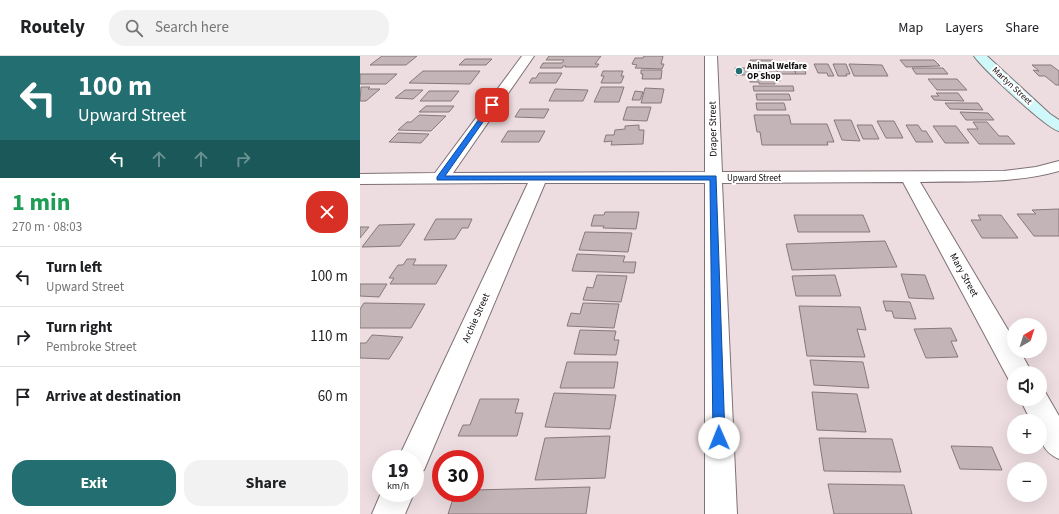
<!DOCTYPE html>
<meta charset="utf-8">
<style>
:root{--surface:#fff;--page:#f2f2f2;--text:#202124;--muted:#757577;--line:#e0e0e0;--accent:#226e70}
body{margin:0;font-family:"Source Sans 3",sans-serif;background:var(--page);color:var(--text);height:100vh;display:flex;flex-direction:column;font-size:15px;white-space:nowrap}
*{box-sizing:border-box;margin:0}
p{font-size:13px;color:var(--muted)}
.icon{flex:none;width:22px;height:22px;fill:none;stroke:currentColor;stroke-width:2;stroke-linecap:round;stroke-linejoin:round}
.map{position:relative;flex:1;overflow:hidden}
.drawer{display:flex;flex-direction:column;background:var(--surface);width:360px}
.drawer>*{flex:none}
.banner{background:#226e70;color:#fff;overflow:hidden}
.needle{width:26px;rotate:39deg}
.controls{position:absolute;left:647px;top:262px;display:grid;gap:8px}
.controls a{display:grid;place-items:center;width:40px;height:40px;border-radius:50%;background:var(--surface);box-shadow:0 4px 16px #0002;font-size:20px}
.speed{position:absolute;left:12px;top:394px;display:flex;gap:8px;font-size:20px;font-weight:700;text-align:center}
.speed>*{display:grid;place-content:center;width:52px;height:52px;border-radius:50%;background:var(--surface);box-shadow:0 4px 16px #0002;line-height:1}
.speed small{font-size:10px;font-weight:400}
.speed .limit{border:6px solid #d22;background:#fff;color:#111}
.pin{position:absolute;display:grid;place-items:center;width:34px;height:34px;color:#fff;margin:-17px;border-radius:8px;box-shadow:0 2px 6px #0006}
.me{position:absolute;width:44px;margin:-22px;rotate:359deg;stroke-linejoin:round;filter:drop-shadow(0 0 3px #0008)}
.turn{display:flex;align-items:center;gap:14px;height:84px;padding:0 12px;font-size:18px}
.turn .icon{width:52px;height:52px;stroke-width:2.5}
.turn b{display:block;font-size:28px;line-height:34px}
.lanes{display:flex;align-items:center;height:38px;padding:0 12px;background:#0003;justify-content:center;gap:20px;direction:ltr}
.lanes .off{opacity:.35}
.round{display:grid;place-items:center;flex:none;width:42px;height:42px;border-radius:16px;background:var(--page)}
.head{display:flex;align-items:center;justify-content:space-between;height:68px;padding:0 12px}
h1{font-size:24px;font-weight:700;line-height:30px;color:#1e9e55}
.action{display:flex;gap:8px;margin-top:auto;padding:8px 12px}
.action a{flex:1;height:46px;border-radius:16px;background:var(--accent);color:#fff;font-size:16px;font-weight:700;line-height:46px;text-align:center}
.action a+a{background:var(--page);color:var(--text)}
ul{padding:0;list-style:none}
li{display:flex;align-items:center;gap:12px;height:60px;padding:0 12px;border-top:1px solid var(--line)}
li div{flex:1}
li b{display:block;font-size:15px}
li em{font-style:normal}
header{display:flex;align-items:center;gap:24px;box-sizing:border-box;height:56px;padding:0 20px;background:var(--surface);border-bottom:1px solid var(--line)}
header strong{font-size:19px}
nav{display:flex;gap:22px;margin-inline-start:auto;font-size:14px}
.search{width:280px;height:36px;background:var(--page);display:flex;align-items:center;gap:10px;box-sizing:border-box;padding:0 14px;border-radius:16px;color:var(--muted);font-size:15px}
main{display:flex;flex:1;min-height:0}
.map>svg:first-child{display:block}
</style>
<header>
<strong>Routely</strong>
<div class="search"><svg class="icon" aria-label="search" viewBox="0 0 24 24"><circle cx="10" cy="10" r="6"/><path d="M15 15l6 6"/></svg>Search here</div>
<nav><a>Map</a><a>Layers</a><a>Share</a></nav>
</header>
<main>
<section class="drawer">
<div class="banner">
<div class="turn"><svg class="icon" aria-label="left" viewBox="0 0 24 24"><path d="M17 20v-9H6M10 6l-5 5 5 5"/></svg><div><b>100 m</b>Upward Street</div></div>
<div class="lanes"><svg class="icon" aria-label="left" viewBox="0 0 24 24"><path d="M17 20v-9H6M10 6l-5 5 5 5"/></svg><svg class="icon off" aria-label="ahead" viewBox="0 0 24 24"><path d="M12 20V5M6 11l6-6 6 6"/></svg><svg class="icon off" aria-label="ahead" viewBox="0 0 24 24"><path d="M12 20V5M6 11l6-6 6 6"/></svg><svg class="icon off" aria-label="right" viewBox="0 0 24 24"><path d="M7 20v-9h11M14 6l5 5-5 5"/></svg></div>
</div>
<div class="head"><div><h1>1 min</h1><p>270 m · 08:03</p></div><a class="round" style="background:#d93025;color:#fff"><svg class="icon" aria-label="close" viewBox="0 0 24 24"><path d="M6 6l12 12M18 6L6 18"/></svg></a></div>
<ul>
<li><svg class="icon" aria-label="left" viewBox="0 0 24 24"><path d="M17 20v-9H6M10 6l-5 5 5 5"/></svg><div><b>Turn left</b><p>Upward Street</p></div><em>100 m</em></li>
<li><svg class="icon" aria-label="right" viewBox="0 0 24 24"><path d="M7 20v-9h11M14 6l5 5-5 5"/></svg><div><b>Turn right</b><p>Pembroke Street</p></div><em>110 m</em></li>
<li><svg class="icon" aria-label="arrive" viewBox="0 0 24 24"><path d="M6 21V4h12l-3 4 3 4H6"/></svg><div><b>Arrive at destination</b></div><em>60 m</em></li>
</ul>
<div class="action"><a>Exit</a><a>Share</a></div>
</section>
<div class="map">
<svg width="699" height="458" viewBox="0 0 699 458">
<rect width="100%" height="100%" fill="#eddde0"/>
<!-- building -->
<g fill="#c3b4b7" stroke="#87797b">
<path d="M22,0H57L46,9H10Z"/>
<path d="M189,0H241L235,8H239L237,11H205L206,10H203L202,12H180L183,7H202L204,4H186Z"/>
<path d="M284,0H303L301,8H304L302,13L275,12L277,9L272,8L275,2H283Z"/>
<path d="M105,3H132L126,9H99Z"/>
<path d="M390,4H413L414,11H407V12H417L420,25H415V28H399V26H390L389,19H376L375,12H391Z"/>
<path d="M540,4H574L580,10L546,11Z"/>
<path d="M454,8H468L474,20H468L467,17H458Z"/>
<path d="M473,8H486L490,18H486L487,20H478Z"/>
<path d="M489,8L522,9L528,20H494Z"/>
<path d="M672,9H691L699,15V29H696L685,20H679L673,14L679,15Z"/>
<path d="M416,10H428L429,12H434L436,18H418Z"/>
<path d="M434,12H444L446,18H436Z"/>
<path d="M552,12H583L588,18H556Z"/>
<path d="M281,14H302L301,23H282L283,18H281Z"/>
<path d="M63,15H120L110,28L49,27Z"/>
<path d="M243,15H263L261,20H264L261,27H241L244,20H241Z"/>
<path d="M179,17H202L196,27H169L172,22H176Z"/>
<path d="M0,18H37L26,28H0Z"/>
<path d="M568,23H597L607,34H577Z"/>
<path d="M393,30H433L434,35H394Z"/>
<path d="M1,31H10L8,33H20L6,45H0Z"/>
<path d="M241,31H264L259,46H234Z"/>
<path d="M285,32L304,33L301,47H281Z"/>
<path d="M195,33L228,34L223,45H189Z"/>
<path d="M45,34H63L53,43L35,42Z"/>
<path d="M69,35H99L91,45H60Z"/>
<path d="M275,35L283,36L280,44H272Z"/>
<path d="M576,37H598L604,45L574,44L571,40H579Z"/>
<path d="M396,38H429L431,44H397Z"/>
<path d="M396,47H424L426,54H397Z"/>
<path d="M585,47H618L623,54L590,53Z"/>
<path d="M66,50H94L89,56H59Z"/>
<path d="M267,51H291L287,65L263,64Z"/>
<path d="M160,53H189L184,62L155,61Z"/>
<path d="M600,56L628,57L634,64H606Z"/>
<path d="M59,59L86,60L71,75L38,74L47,66H51Z"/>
<path d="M394,59H429L431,68H467L474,86H467L468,89H402L400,76H397Z"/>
<path d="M474,64H491L500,85L482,84Z"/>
<path d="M517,65H534L543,82H526Z"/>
<path d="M613,66H627L639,80H648L655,88H619L607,73H618Z"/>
<path d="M279,69V74H284L283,88L251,89L252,85L244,86L246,79H254L255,74L265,73V70Z"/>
<path d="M497,69H512L519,83H503Z"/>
<path d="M546,69H558L562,75H566L573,86H556Z"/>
<path d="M573,70H596L609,87H585Z"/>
<path d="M148,75H185L179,86H141Z"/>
<path d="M38,77L69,78L61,87L29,86Z"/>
<path d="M699,153V180H674L657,158H676L672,154Z"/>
<path d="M245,156H279L276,173L243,172L244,170H231L234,159H244Z"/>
<path d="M434,159H503L510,176H438Z"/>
<path d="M618,159H641L658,182H622L611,164H621Z"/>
<path d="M76,163H112L108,172H102L95,183L64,184Z"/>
<path d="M55,168L40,190L2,191L19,169Z"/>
<path d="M0,171H9L0,182Z"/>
<path d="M225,176L272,177L268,196L219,194Z"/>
<path d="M525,185L537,211L432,214L426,188Z"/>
<path d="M217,198L265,200L263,206H276L274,217L212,215Z"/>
<path d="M47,203H56L53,209H87L76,228H30L34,222H29L38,209H43Z"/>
<path d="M541,218L565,219L574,243L549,242Z"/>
<path d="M237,219L267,220L261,246L223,244L227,231L233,232Z"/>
<path d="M475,219L481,240H436L432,220Z"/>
<path d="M0,228H27L19,241L0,240Z"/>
<path d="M523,245L550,246L556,263L534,262L532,255H526Z"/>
<path d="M4,247L65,248L51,272H0V253Z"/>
<path d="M223,247L259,248L254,272L207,270L211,257L220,258Z"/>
<path d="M439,250L500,251L506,274L497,273L505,301L447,300Z"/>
<path d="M591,272L597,285H591L598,301L566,302L554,273Z"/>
<path d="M220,274L256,275L254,284H259L256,299L214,298Z"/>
<path d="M12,279L43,281L29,303L0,302V287H6Z"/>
<path d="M450,304L503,306L509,332L454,329Z"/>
<path d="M207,306H258L254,332H200Z"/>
<path d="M452,336L497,338L506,376L457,374Z"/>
<path d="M194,337L256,339L250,373L185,371Z"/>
<path d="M120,343H159L155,357H163L157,380H98L103,369H110Z"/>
<path d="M250,380L245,422L175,424L185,382Z"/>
<path d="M459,382L532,383L541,416L464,415Z"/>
<path d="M591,390L632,391L642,414L600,413Z"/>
<path d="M468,428L544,429L552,458H474Z"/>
<path d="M230,431L226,458H88L95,437H115V434Z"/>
</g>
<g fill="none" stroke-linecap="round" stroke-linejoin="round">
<defs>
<g id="street">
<path d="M162,0H174L93,117L345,116V0H357L362,116L644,115L676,111L699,105V115C653,128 607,125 560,126L654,284V295H660L672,317H654V327L650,326L543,126L362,127L377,458H345V127H185L64,414L55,417V403H38L168,127L0,128V118L75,117Z"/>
<path d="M680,332L684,334L699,360V403C681,395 680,383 680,365H671L660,343H680Z"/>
<path d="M21,437H54L45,458H12Z"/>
</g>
<path id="secondary" d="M614,0H627L690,58L699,64V75C686,72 623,13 614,0Z"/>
</defs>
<!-- street casing -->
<use href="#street" stroke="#7f7174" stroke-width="2"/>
<!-- secondary casing -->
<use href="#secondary" stroke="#7f7174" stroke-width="2"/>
<!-- street -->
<use href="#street" fill="#fff" fill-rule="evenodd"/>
<!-- secondary -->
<use href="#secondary" fill="#cef8fa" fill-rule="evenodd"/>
</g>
<!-- route -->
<path fill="#1a73e8" stroke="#114b97" d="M130,48L135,49L85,120H356L365,382L363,386L359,388L355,386L353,382L350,124H77V121Z"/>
<!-- markers -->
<circle fill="#226e70" stroke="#fff" stroke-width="1.5" cx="379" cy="15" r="4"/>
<g text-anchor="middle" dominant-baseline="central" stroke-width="4" stroke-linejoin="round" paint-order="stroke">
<!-- far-poi labels -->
<g font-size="9" font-weight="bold" fill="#0f0a0b" stroke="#fff" text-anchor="start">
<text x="387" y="10">Animal Welfare<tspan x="387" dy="10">OP Shop</tspan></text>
</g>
<!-- far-street labels -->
<g font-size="9" fill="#0f0a0b" stroke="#fff">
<text transform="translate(652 30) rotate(43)">Martyn Street</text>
<text x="394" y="122">Upward Street</text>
</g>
<!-- street labels -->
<g font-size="10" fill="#0f0a0b" stroke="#fff">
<text transform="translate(353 73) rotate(-91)">Draper Street</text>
<text transform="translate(604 219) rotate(61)">Mary Street</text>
<text transform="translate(116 262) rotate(-66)">Archie Street</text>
</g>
</g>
</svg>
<div class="controls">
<a><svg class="needle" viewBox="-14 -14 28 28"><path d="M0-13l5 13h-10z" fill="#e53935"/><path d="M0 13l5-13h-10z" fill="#757577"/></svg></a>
<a><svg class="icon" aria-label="sound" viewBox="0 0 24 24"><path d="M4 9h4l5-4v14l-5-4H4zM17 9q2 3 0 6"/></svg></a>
<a>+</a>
<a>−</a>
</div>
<div class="speed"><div>19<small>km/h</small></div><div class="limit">30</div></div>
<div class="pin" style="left:132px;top:49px;background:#d93025"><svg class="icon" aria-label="arrive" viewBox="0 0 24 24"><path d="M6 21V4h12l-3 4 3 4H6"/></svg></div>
<svg class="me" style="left:359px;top:382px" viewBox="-20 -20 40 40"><circle r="19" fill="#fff"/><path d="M0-13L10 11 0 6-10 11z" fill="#1a73e8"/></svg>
</div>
</main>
